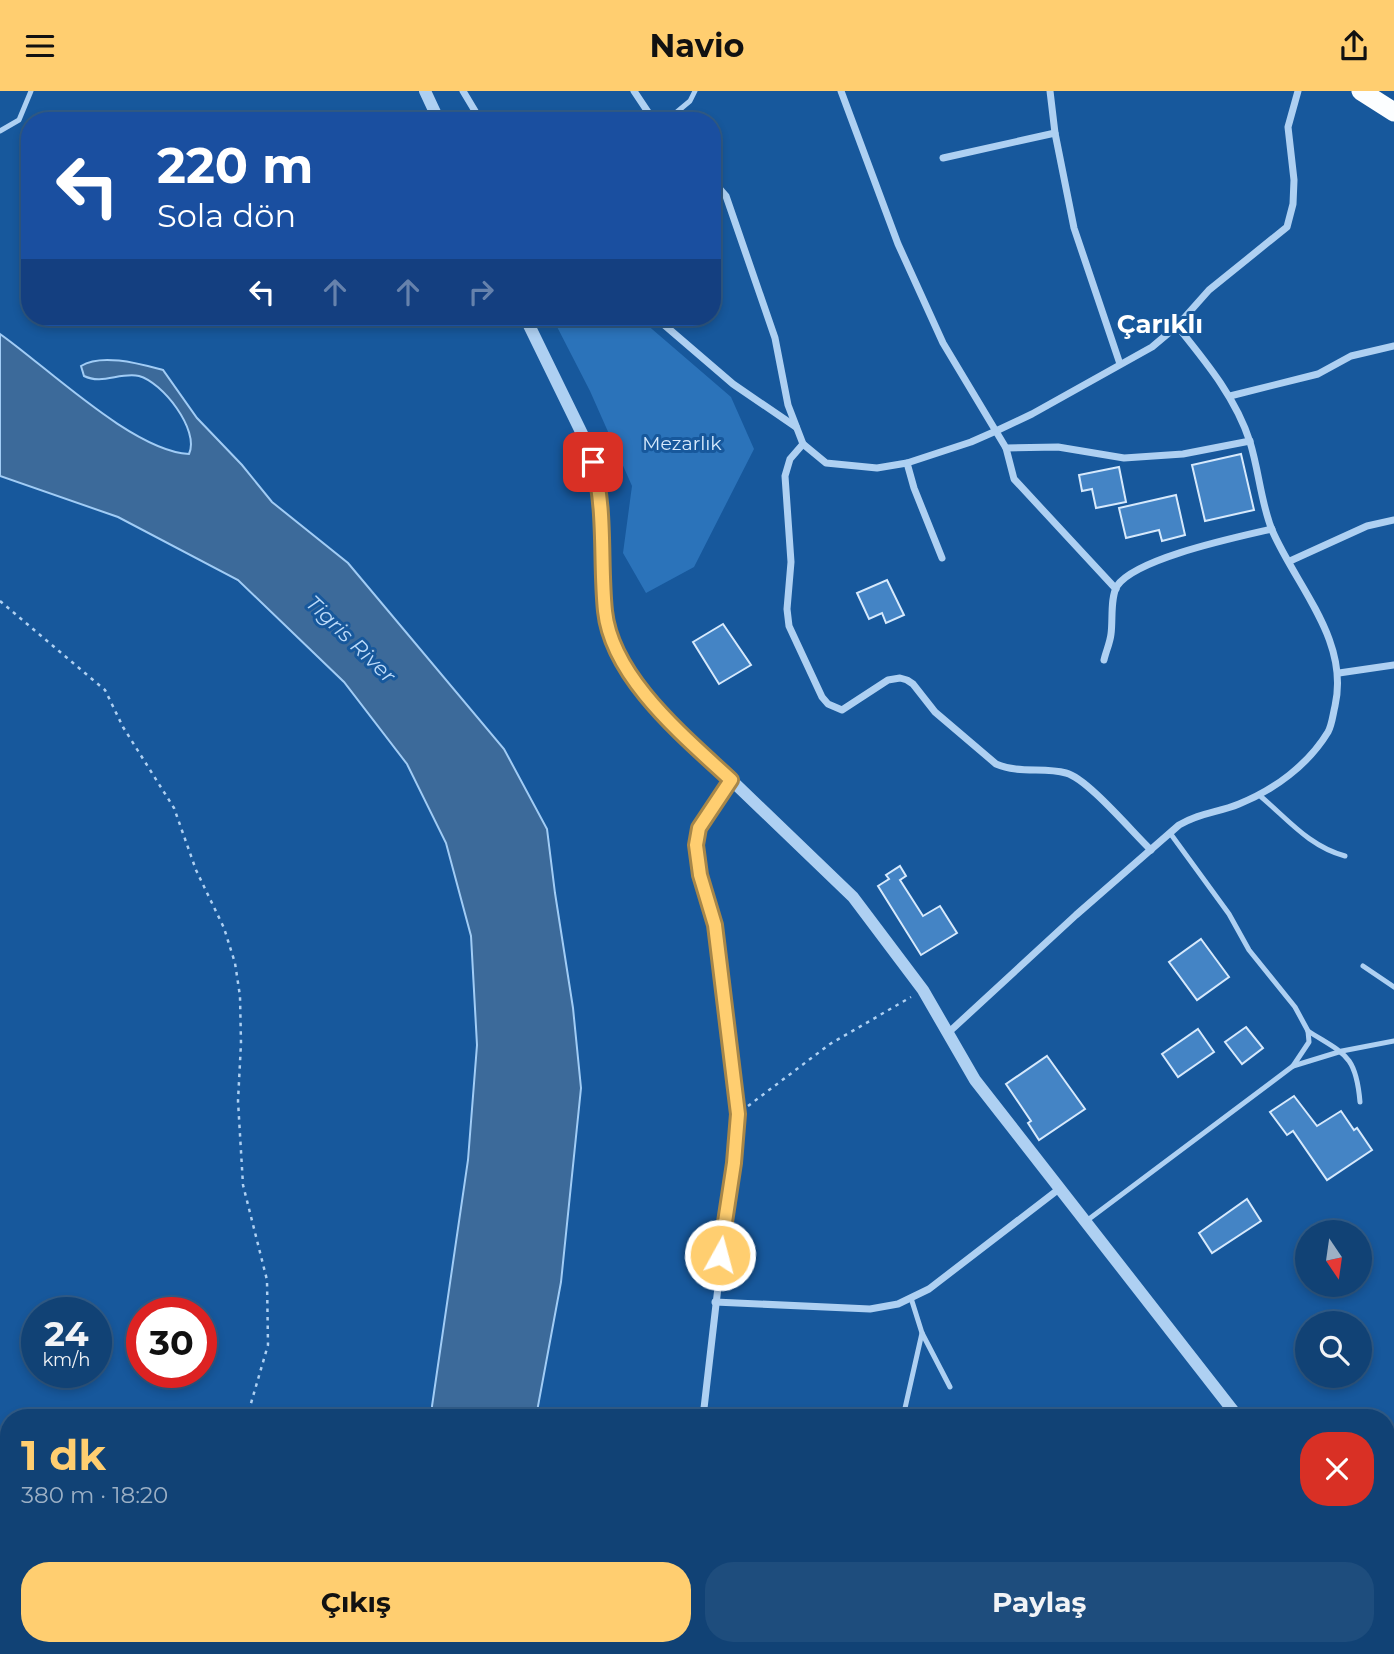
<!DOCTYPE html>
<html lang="tr">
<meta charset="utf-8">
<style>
:root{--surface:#114275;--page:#1e4d7d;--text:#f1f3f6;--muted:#9cb0c5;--line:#305b87;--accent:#ffce70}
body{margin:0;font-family:Montserrat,sans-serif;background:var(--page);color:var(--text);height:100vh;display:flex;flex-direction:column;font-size:26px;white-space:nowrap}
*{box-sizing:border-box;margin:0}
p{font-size:23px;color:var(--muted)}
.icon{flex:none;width:38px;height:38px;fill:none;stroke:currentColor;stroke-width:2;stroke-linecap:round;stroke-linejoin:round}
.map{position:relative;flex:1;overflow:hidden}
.panel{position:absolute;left:0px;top:1318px;width:1395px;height:247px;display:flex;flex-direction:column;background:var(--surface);border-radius:28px 28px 0 0;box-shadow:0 4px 10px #0003,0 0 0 2px var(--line)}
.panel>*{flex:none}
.top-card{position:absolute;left:21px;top:21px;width:700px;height:214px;border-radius:28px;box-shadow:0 4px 10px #0003,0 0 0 2px var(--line);background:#1a4fa0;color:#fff;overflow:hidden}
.needle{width:46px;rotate:167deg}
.fabs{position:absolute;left:1295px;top:1129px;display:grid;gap:14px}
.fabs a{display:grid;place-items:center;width:77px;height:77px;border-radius:50%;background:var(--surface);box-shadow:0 4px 10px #0003,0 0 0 2px var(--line);font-size:35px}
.speed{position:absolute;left:21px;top:1206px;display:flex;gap:14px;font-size:35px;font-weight:700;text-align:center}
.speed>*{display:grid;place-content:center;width:91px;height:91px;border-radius:50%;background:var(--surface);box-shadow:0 4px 10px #0003,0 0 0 2px var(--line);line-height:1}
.speed small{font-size:18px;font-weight:400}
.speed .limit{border:10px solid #d22;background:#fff;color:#111}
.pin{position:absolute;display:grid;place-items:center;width:60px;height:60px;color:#fff;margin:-30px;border-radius:14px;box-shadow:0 4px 10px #0006}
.me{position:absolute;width:77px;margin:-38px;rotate:7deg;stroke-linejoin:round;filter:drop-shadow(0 0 5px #0008)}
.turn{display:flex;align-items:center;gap:24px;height:147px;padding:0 21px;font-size:32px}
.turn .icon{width:91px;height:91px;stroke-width:2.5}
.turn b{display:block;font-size:49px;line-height:60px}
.lanes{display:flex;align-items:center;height:66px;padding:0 21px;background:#0003;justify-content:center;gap:35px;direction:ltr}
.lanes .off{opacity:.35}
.round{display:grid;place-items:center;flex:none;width:74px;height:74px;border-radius:28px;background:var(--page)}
.head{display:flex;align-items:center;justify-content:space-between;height:119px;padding:0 21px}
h1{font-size:42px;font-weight:700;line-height:52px;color:var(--accent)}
.primary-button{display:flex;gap:14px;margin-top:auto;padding:14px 21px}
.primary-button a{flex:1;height:80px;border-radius:28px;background:var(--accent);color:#111;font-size:28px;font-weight:700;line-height:80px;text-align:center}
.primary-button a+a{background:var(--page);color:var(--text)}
header{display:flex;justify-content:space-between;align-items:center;height:91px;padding:0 21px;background:var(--accent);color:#111;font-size:32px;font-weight:700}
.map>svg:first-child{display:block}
</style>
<header><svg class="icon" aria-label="menu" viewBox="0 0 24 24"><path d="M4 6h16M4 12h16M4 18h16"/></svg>Navio<svg class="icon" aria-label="share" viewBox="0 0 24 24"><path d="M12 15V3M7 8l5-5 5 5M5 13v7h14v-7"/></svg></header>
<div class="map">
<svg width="1394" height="1563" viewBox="0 0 1394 1563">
<rect width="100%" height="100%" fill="#17589c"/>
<!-- green -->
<path fill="#2b73ba" d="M552,226H638L731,306L754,358L694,476L646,502L623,462L632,395L590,300Z"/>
<!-- water -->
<g fill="#3c6a9a" stroke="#a1ccf5" stroke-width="2">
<path d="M0,243C47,276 133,360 189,363C200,339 162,291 139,285C120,281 102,294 84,285L81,275C102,262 140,273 163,279L197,327L242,374L272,411L348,472L504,658L547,738L555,802L573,917L581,997L561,1191L536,1326H432V1315L468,1069L477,954L471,845L446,752L407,673L344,591L238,489L118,426L0,385Z"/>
<path d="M386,1556H493L491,1563H383Z"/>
</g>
<!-- building -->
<g fill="#4484c5" stroke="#d6e9fc" stroke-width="2">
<path d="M1241,363L1254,419L1205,430L1192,374Z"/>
<path d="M1119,376L1126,411L1096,417L1092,398L1082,400L1079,384Z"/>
<path d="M1176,404L1185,444L1162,450L1159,439L1126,447L1119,417Z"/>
<path d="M887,489L904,524L886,532L882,522L869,528L857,502Z"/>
<path d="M723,533L751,574L719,593L693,551Z"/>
<path d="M900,775L906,785L900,789L923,825L940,815L957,842L921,864L878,795L889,788L886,784Z"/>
<path d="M1201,848L1229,886L1197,909L1169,871Z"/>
<path d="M1246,936L1263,957L1242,973L1225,951Z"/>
<path d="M1198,938L1214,961L1178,986L1162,963Z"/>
<path d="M1047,965L1085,1018L1039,1049L1028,1032L1031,1030L1006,993Z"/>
<path d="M1294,1005L1317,1035L1341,1020L1354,1039L1357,1037L1372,1059L1327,1089L1293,1040L1287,1044L1270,1021Z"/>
<path d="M1247,1108L1261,1130L1212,1162L1199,1142Z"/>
</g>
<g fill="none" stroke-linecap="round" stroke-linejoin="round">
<!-- path -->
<g stroke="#aed0f2" stroke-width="2.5" stroke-dasharray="3.5 5" stroke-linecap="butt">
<path d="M0,510L105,599L123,636L174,717L196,779L224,837L235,872L240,905L241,952L238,1010L243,1094L267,1189L268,1254L247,1326"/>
<path d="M748,1015L830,953L911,906"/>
<path d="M123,1563L129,1556"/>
</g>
<!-- service -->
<g stroke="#aed0f2" stroke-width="5">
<path d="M666,30L690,10L695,0"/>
<path d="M0,40L19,29L31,0"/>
<path d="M1259,704C1287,727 1308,755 1345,765"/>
<path d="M1363,875L1394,896"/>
<path d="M1308,940C1344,963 1356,963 1360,1011"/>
<path d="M1293,975L1342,960L1394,950"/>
<path d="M1085,1131L1293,975L1309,951L1308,940L1295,916L1249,859L1229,823L1170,742"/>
<path d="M911,1207L922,1242L950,1296"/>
<path d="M903,1326L922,1242"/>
<path d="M904,1556L905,1563"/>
</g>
<!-- minor -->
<g stroke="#aed0f2" stroke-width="7">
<path d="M463,0L481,30"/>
<path d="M634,0L654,30"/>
<path d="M841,0L898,153L943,252L1006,357L1058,356L1124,367L1183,363L1250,350"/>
<path d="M1050,0L1055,42L1074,137L1120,273"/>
<path d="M943,67L1055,42"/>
<path d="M712,89L726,105L775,247L788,314L803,353L826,372L877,377L907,372L971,351L996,340L1032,323L1152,256L1177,235L1209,199L1287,136L1293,113L1294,89L1288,36L1298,0"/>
<path d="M655,226L733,293L796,336"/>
<path d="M1230,305L1318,283L1351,265L1394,255"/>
<path d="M803,353L790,368L785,385L791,471L787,518L789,535L822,606L828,613L842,619L888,589L900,587L907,589L913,593L935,621L996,673C1019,683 1043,676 1066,682C1087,687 1133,742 1151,759"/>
<path d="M1006,357L1014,388L1116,498"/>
<path d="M907,372L914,397L942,467"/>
<path d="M1290,470L1367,435L1394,429"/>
<path d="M1104,569C1106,560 1110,552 1111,543C1113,529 1110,507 1117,495C1136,467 1238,446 1272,438"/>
<path d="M1339,582L1394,574"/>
<path d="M948,942L1076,824L1179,734C1201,721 1217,722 1239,713C1274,699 1308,674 1328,641C1332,634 1333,623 1335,615C1350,549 1296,495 1272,439C1261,412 1259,380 1250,351C1236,307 1206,271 1177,235"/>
<path d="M715,1211L870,1218L898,1213L929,1198L1059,1098"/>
<path d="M703,1326L738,1023L715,834L700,784L696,754L699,737L731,689"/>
<path d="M1386,1458L1394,1453"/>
<path d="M1029,1556L1031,1563"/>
<path d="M683,1563L685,1556"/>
<path d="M917,1563L937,1556"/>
</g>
<!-- tertiary -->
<g stroke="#aed0f2" stroke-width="12">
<path d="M425,0L439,30"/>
<path d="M525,226L588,355L597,386L603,442L605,522L614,554L648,609L853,806L923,899L975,989L1238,1326"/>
<path d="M1386,1531L1394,1542"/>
</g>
<!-- trunk -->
<path stroke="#fcfeff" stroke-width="19" d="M1361,0L1394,21"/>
</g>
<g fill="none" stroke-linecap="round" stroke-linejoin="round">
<defs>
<path id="route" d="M593,371C606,420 600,470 605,520C612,587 685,646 731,689L699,737L696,754L700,784L715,834L738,1023L734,1072L720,1164"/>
</defs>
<!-- route casing -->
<use href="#route" stroke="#a68649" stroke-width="18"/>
<!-- route -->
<use href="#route" stroke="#ffce70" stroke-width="12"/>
</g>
<g text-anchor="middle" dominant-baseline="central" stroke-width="6" stroke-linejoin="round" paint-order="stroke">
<!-- park labels -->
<g font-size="19" fill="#d6e9fc" stroke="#17589c">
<text x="682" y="352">Mezarlık</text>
</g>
<!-- water labels -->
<g font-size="21" font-style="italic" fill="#bbdaf9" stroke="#17589c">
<text transform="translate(351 548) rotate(44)">Tigris River</text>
</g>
<!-- district labels -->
<g font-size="26" font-weight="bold" fill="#fff" stroke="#17589c">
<text x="1160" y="233">Çarıklı</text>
</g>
</g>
</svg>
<div class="fabs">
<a><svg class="needle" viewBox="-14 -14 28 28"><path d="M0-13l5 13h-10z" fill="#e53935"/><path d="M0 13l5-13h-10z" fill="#9cb0c5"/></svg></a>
<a><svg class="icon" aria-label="search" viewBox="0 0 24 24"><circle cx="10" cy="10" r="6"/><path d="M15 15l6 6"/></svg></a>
</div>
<div class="speed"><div>24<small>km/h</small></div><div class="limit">30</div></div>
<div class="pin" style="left:593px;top:371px;background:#d93025"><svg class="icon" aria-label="arrive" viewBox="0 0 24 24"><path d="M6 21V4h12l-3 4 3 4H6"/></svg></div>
<svg class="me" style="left:720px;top:1164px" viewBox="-20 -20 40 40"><circle r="17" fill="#ffce70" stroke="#fff" stroke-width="3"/><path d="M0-11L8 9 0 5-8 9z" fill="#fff"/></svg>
<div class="top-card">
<div class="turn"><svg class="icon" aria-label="left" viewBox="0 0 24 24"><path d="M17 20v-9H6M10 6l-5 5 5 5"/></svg><div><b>220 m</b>Sola dön</div></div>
<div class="lanes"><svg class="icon" aria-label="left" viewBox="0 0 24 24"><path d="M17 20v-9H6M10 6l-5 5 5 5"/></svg><svg class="icon off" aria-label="ahead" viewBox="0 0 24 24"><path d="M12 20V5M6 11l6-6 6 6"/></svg><svg class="icon off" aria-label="ahead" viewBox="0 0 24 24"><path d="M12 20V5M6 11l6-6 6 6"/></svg><svg class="icon off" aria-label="right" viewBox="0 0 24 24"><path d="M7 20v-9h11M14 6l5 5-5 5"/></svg></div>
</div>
<section class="panel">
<div class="head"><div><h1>1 dk</h1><p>380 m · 18:20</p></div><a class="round" style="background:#d93025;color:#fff"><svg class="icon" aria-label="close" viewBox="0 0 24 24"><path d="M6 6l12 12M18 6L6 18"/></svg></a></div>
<div class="primary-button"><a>Çıkış</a><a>Paylaş</a></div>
</section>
</div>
